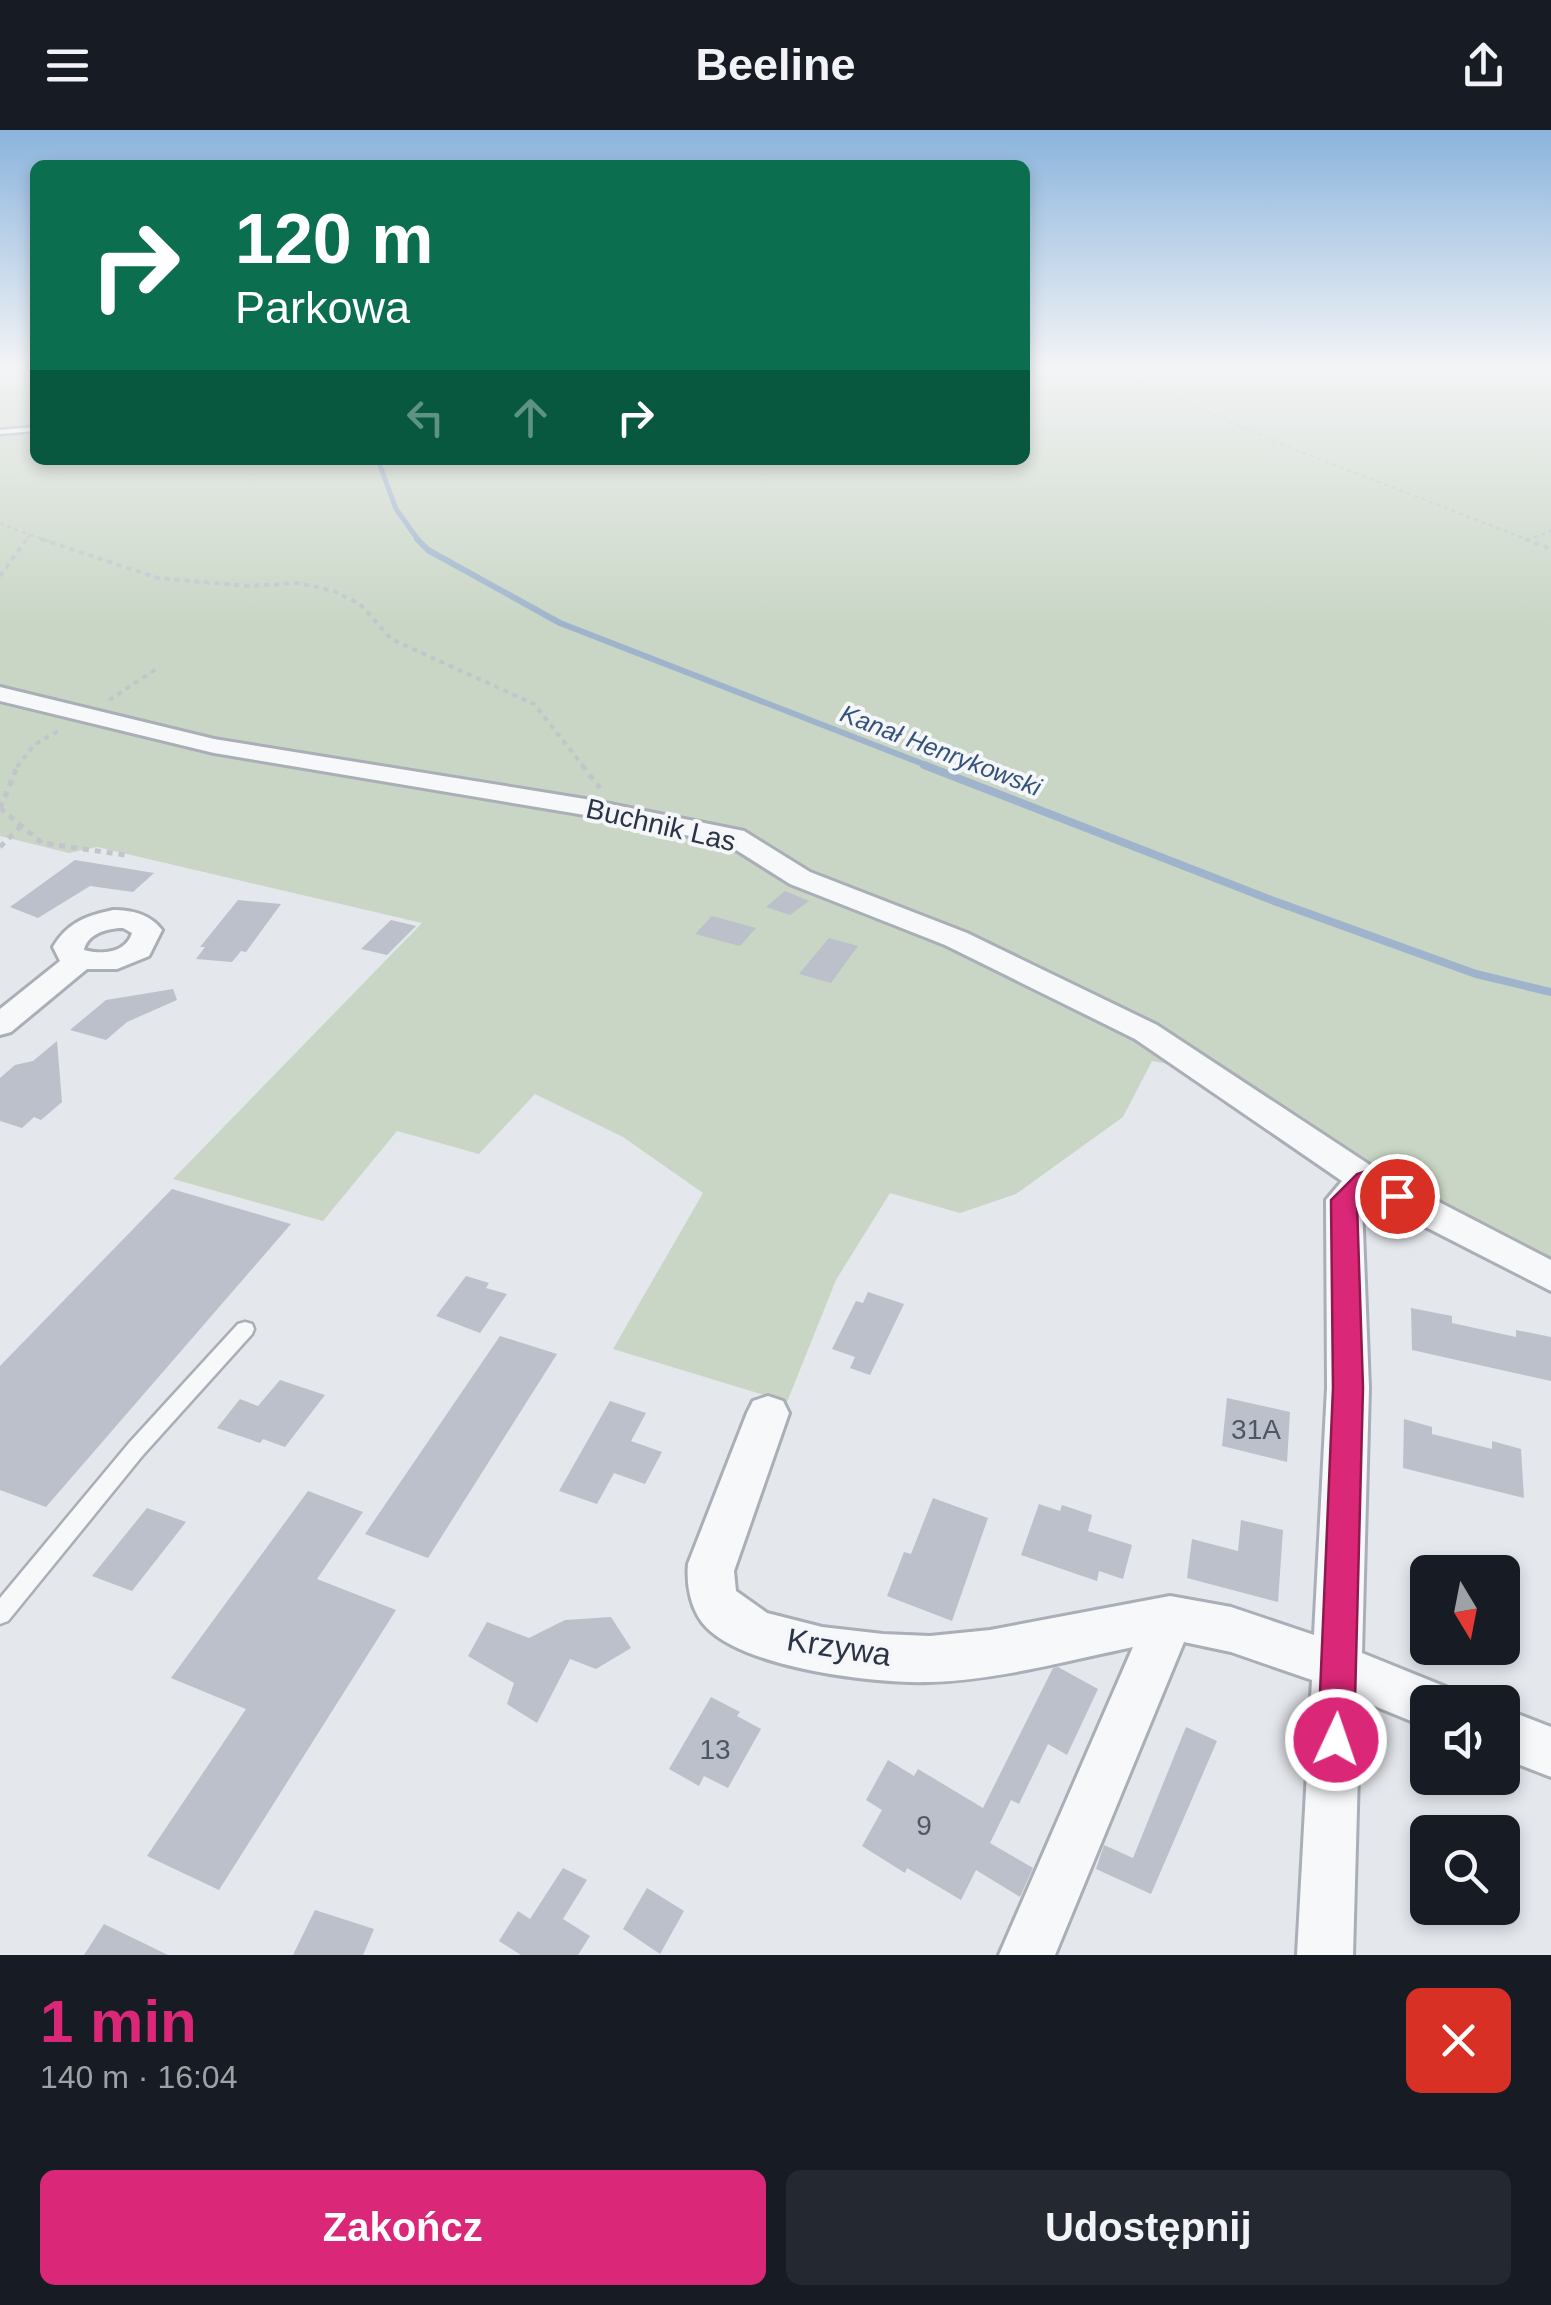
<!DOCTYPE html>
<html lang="pl">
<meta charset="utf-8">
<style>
:root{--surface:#171b24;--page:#242831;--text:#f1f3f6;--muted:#9ea1a6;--accent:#db2777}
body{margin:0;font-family:Arial,sans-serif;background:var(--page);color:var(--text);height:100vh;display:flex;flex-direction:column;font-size:38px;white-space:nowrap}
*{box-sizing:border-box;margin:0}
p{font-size:32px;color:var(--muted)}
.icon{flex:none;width:55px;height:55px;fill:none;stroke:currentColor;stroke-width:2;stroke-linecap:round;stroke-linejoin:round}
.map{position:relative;height:1825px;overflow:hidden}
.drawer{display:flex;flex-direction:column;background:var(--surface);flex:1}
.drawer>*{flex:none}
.banner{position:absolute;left:30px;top:30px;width:1000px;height:305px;border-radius:15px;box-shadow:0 5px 15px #0003;background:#0b6e4f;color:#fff;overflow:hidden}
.needle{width:65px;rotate:170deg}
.fabs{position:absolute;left:1410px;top:1425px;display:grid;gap:20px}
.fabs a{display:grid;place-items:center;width:110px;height:110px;border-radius:15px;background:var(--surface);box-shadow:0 5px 15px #0003;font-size:50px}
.pin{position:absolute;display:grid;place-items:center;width:85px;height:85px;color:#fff;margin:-42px;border:5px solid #fff;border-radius:50%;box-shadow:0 2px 10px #0007}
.me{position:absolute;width:110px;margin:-55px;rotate:3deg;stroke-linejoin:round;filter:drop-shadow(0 0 8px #0008)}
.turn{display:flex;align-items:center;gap:35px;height:210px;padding:0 40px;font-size:45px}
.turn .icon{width:130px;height:130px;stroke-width:2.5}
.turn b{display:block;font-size:70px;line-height:85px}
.lanes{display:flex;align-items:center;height:95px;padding:0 40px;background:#0003;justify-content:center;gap:50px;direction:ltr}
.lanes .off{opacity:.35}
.round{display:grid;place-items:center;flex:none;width:105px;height:105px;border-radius:15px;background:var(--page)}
.headline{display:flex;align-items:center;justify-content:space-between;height:170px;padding:0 40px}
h1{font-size:60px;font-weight:600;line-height:75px;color:var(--accent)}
.primary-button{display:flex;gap:20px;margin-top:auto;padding:20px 40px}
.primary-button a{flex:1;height:115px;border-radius:15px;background:var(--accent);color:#fff;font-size:40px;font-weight:600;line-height:115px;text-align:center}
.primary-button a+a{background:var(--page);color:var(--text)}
header{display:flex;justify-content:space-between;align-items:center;height:130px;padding:0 40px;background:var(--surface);font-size:45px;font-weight:600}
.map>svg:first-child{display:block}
</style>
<header><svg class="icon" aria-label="menu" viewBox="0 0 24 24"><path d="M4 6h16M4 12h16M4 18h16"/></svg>Beeline<svg class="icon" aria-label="share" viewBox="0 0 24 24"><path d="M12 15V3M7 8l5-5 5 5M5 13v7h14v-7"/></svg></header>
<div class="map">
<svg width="1551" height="1825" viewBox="0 0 1551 1825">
<rect width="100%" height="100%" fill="#e4e7ec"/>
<!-- green -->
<path fill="#c9d6c5" d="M0,237H35V330H1025V237H1551V1137L1355,1036L1218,943L1152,931L1123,987L1016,1064L960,1083L890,1063L836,1150L787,1272L613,1219L703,1063L623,1007L535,964L479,1024L397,1001L323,1091L173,1049L422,793L97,717L69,723L0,706Z"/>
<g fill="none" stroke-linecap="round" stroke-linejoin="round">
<!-- stream-far2 -->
<path stroke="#9fb4cc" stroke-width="5" d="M378,330L396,379L419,411"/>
<!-- stream-far1 -->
<path stroke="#9fb4cc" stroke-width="6" d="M417,409L428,420L560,493L931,637"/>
<!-- stream -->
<path stroke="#9fb4cc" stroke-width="8" d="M924,635L1274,771L1476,844L1551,862"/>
</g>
<!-- building -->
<g fill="#bbc0ca">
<path d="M75,730L154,743L133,762L90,756L38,788L10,777Z"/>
<path d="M785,761L809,771L790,785L766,777Z"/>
<path d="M238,770L281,774L246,822L241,821L232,832L196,829L205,817H200Z"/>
<path d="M712,786L756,798L740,816L695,804Z"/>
<path d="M391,790L416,796L387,825L361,819Z"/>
<path d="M829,808L858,816L831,853L799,844Z"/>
<path d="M173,859L177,870L127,892L106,910L70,900L106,870Z"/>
<path d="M57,911L62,972L41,990L34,987L22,998L0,991V948L15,935L33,931Z"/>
<path d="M172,1059L291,1094L46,1377L0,1360V1236Z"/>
<path d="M466,1146L489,1153L486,1158L507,1164L480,1203L436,1186Z"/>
<path d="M868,1162L904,1174L870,1245L850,1238L855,1227L832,1219L856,1171L863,1173Z"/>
<path d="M1411,1178L1452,1186V1193L1516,1207V1200L1551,1207V1251L1412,1220Z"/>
<path d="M500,1206L557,1224L428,1428L365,1404Z"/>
<path d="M280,1250L325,1265L285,1317L263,1309L260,1313L217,1298L240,1269L258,1276Z"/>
<path d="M1227,1268L1290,1282L1287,1332L1222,1316Z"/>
<path d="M610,1271L646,1283L631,1311L662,1322L645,1354L614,1343L597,1374L559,1361Z"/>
<path d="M1404,1289L1432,1297V1304L1492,1319V1311L1521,1319L1524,1368L1403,1338Z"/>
<path d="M308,1361L363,1382L317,1449L396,1480L219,1760L147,1726L246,1579L171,1548Z"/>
<path d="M933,1368L988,1388L952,1491L887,1466L904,1422L911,1424Z"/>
<path d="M1039,1374L1060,1381L1062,1375L1092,1385L1088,1401L1132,1415L1123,1449L1099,1441L1097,1451L1021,1425Z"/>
<path d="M147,1378L186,1392L132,1461L92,1446Z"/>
<path d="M1241,1390L1283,1400L1278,1472L1187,1448L1192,1409L1238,1421Z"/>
<path d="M611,1487L631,1518L596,1539L570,1529L537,1593L507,1574L514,1553L468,1526L487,1492L529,1508L565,1490Z"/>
<path d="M1058,1537L1098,1559L1067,1625L1048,1614L1019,1674L1011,1670L990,1713L1033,1738L1020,1767L976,1740L961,1770L907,1738L905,1743L862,1716L882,1680L866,1670L888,1630L914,1646L918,1639L983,1678L1053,1538Z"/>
<path d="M711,1567L740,1582L737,1586L761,1599L728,1658L704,1646L699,1656L669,1639Z"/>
<path d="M1186,1597L1217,1611L1151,1764L1096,1739L1104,1715L1133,1728Z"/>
<path d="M563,1738L587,1750L563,1789L590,1806L578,1825H521L499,1811L518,1781L530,1789Z"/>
<path d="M647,1758L684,1781L660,1824L623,1799Z"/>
<path d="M315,1780L374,1799L363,1825H293Z"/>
<path d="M104,1794L168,1825H84Z"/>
</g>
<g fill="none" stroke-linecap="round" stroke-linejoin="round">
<defs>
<g id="lane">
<path d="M35,297V301L0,304V300Z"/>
<path d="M245,1192L252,1194L254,1199L252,1204L143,1325L8,1491L0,1494V1468L129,1313L238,1194Z"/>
</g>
<g id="street">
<path d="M0,557L214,609L585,669L744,701L810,742L967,803L1157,895L1379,1041L1551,1130V1161L1369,1068L1362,1074L1369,1258L1362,1523L1446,1557L1452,1572H1428V1598L1360,1570L1353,1825H1297L1312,1550L1231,1522L1184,1512L1055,1825H999L1133,1517C1066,1531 998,1550 929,1552C874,1554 747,1538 707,1498C691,1482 686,1456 688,1434L747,1283L753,1271L768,1266L783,1271L789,1283L734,1441L736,1461L767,1483L822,1497L883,1504L930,1506L990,1500L1170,1466L1231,1477L1314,1505L1327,1258L1326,1070L1342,1051L1135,909L945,815L790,754L725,713L585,685L214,623L0,571Z"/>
<path d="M113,780C132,780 150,784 162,800L149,826L117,839H87L11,902L0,905V879L60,831L53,817C68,792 86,786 113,780ZM123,798L132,803C126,823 102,825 84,820C87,804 107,798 123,798Z"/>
<path d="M1502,1578L1551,1597V1647L1502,1628Z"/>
</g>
</defs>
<!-- lane casing -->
<use href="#lane" stroke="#a9aeb7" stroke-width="5"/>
<!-- street casing -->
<use href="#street" stroke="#a9aeb7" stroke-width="6"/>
<!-- path-far2 -->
<g stroke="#c2c5cb" stroke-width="2.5" stroke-dasharray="4 4" stroke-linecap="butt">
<path d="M1104,237L1293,319L1531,411"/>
<path d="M0,393L30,405L25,411"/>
<path d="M30,405L49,411"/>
<path d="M1526,410L1551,401"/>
</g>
<!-- path-far1 -->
<g stroke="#c2c5cb" stroke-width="4" stroke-dasharray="5 5" stroke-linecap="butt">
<path d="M41,409L158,448L247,456L299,453L334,461L360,474L391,509L534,574L584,637"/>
<path d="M1525,409L1551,419"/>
<path d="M0,446L27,409"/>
<path d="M109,570L158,538"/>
<path d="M17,637L34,615L58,601"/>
</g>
<!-- path -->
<g stroke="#c2c5cb" stroke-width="5" stroke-dasharray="6 6" stroke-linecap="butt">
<path d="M582,635L600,658"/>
<path d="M0,678L18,635"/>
<path d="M0,678L42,713L125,725"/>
<path d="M0,717L22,695"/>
</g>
<!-- lane -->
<use href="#lane" fill="#f7f8fa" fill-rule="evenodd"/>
<!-- street -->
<use href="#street" fill="#f7f8fa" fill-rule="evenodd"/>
</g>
<!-- sky -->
<linearGradient id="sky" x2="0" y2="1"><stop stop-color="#8bb4dd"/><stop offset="0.48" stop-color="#f3f4f6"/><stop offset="1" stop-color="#f3f4f6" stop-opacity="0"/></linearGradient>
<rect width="1551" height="493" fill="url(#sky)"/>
<!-- route -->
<path fill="#db2777" stroke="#8e194d" stroke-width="2.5" d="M1366,1041L1406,1060L1410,1066L1406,1072L1397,1075L1369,1062L1357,1073L1363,1258L1354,1610L1348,1623L1336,1628L1323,1623L1318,1610L1333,1258L1331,1070L1357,1044Z"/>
<g text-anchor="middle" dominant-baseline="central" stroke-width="8" stroke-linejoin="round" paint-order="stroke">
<!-- far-water labels -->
<g font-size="25" font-style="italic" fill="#34527a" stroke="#f4f6f9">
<text transform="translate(941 620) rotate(21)">Kanał Henrykowski</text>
</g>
<!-- street labels -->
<g font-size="28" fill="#2b3445" stroke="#f4f6f9">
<text transform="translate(661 695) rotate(13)">Buchnik Las</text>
</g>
<!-- near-number labels -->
<g font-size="28" fill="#4f5766">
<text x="1256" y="1299">31A</text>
<text x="715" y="1619">13</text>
<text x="924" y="1695">9</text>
</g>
<!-- near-street labels -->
<g font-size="32" fill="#2b3445" stroke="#f4f6f9">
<text transform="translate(839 1517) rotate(9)">Krzywa</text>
</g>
</g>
</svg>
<div class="fabs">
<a><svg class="needle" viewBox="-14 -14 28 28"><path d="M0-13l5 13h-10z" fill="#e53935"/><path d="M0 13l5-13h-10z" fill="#9ea1a6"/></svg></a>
<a><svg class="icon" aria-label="sound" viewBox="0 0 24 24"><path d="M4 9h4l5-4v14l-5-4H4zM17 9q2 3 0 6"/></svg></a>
<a><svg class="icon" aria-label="search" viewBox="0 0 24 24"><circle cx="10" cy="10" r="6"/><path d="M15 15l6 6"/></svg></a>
</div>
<div class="pin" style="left:1397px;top:1066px;background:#d93025"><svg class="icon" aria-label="arrive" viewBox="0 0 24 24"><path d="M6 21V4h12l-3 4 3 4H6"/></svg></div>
<svg class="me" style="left:1336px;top:1610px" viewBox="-20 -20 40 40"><circle r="17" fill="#db2777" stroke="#fff" stroke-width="3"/><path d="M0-11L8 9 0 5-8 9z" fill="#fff"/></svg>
<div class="banner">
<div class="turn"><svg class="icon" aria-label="right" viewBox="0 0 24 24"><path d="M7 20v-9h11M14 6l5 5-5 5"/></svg><div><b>120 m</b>Parkowa</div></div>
<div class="lanes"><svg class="icon off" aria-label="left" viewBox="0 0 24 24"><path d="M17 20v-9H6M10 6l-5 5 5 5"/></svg><svg class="icon off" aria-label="ahead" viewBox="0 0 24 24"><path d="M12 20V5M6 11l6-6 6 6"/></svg><svg class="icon" aria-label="right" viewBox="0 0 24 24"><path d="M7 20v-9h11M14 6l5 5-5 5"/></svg></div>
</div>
</div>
<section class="drawer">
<div class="headline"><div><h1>1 min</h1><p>140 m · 16:04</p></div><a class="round" style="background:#d93025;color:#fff"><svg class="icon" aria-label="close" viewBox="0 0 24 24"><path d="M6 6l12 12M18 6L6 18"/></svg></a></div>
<div class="primary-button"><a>Zakończ</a><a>Udostępnij</a></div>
</section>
